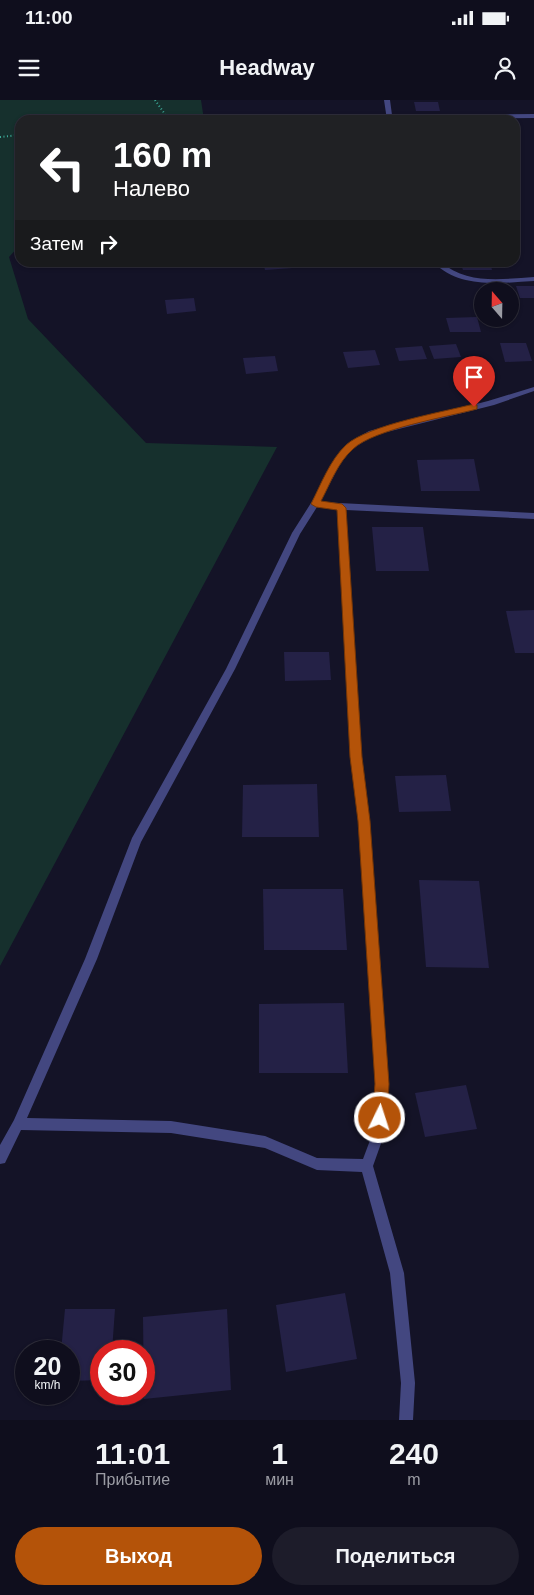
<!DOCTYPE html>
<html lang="ru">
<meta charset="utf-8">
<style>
:root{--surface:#0f0e1d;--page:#1d1c2a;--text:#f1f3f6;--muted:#9b9ca4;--line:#2f2e3b;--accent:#b45309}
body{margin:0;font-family:Arial,sans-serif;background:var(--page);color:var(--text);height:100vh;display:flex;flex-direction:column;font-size:19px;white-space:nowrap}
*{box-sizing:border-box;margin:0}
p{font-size:16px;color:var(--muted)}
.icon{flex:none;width:28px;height:28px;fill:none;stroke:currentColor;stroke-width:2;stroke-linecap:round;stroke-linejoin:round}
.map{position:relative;height:1320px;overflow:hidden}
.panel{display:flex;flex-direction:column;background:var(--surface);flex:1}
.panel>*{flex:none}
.top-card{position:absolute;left:15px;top:15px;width:505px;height:152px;border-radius:15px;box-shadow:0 1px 4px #0004,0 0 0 1px var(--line);background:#202124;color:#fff;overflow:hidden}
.needle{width:32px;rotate:340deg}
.buttons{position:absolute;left:474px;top:182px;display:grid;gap:10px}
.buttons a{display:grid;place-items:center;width:45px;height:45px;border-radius:50%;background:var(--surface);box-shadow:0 1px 4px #0004,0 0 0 1px var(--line);font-size:25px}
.speed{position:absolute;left:15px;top:1240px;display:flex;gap:10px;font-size:25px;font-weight:700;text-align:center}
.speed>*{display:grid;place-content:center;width:65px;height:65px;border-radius:50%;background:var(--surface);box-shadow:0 1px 4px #0004,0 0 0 1px var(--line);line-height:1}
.speed small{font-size:12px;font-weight:400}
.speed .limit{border:8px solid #d22;background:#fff;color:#111}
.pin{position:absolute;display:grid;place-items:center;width:42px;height:42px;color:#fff;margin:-51px -21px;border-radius:50% 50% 50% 0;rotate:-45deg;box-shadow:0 0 5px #0007}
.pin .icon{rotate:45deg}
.me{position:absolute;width:55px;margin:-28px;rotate:4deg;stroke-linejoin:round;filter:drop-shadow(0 0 4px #0008)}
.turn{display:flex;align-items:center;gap:18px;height:105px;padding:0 15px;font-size:22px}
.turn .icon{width:65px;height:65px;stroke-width:2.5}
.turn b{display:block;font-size:35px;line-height:42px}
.then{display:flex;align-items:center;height:48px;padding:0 15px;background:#0003;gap:10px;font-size:19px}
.eta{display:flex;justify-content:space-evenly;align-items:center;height:85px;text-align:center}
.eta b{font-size:30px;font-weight:700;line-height:35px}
.primary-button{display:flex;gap:10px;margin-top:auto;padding:10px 15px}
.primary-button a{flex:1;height:58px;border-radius:30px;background:var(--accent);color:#fff;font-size:20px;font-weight:700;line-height:58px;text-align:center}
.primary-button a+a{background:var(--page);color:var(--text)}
.status{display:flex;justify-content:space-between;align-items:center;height:35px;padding:0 25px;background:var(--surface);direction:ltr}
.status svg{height:14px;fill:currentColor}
header{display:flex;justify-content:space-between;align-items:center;height:65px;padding:0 15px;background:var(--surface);font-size:22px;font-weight:700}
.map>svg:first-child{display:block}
</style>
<div class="status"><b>11:00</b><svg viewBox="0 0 49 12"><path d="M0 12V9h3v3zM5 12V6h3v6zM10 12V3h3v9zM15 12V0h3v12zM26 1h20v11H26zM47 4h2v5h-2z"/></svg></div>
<header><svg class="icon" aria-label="menu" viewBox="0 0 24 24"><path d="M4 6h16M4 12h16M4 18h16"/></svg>Headway<svg class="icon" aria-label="person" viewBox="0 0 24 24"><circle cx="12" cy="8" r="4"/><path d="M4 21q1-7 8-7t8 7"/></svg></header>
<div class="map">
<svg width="534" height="1320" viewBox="0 0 534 1320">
<rect width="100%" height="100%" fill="#141327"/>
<!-- green -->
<path fill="#16302d" d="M0,0H201L204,20H20V145L9,157L28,219L146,343L277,347L0,866Z"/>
<!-- building -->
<g fill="#242146">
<path d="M414,2H438L440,11H416Z"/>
<path d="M263,162H291L293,168L265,170Z"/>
<path d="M460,162H490L492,170H463Z"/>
<path d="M516,186H534V198H520Z"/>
<path d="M194,198L196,211L167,214L165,200Z"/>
<path d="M477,217L481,232H450L446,218Z"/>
<path d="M500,243H526L532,261L505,262Z"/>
<path d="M456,244L461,257L434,259L429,246Z"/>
<path d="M422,246L427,259L399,261L395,248Z"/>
<path d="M375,250L380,265L348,268L343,252Z"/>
<path d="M275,256L278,271L246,274L243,258Z"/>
<path d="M474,359L480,391H421L417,360Z"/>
<path d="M372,427H423L429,471H376Z"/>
<path d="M534,510V553H515L506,511Z"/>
<path d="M284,552H329L331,580L285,581Z"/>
<path d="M446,675L451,711L399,712L395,676Z"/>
<path d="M317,684L319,737H242L243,685Z"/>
<path d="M419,780L479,781L489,868L426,867Z"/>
<path d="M263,789H343L347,850H264Z"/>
<path d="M344,903L348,973H259V904Z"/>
<path d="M466,985L477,1029L425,1037L415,993Z"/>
<path d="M345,1193L357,1259L286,1272L276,1205Z"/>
<path d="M65,1209H115L112,1251H101V1280L69,1281V1251H61Z"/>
<path d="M227,1209L231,1290L144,1299L143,1217Z"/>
</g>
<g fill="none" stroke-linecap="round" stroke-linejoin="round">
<!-- path -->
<g stroke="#3eae9c" stroke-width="2" stroke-dasharray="1 2.5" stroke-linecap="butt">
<path d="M155,0L169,20"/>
<path d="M0,37L20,35"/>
<path d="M17,90L20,88"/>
</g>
<!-- minor -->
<g fill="#434780" fill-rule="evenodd">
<path d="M384,0H390L392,15L534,14V18L393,19V20H387Z"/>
<path d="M433,162H441C467,185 502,179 534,177V181C499,183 460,189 433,162Z"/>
<path d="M534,287V291L494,305L375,335L353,348L341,362L320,402L534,413V419L346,410L361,657L369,721L388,985L384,1035L373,1066L404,1173L415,1283L413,1320H399L401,1283L390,1173L362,1072L317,1070L265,1048L171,1033L21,1030L5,1063L0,1064V1045L14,1020L85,859L132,738L226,569L292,433L311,403L335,359L347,344L369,331L488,301ZM317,407L338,409L351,657L359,721L376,985L372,1035L363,1059L317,1058L265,1036L171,1021L27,1018L97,859L141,742L235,569L300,434Z"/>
</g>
</g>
<!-- route -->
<path fill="#b45309" stroke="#753606" d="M474,304L477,305V309C447,317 374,329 353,349C338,362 330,384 321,401L342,404L346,408L362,657L370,721L389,984L387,1018L385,1023L380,1025L374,1023L372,1018L375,984L358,721L350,657L337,410L316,407L311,404C321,384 330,360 346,345C368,325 443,312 474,304Z"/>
</svg>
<div class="buttons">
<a><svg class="needle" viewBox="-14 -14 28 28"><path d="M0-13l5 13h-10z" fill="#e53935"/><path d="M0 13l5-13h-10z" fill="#9b9ca4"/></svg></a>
</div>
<div class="speed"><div>20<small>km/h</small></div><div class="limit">30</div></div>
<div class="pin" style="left:474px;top:307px;background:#d93025"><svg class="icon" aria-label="arrive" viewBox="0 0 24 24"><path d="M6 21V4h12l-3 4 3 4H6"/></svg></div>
<svg class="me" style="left:380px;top:1018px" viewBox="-20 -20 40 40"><circle r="17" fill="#b45309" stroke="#fff" stroke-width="3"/><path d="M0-11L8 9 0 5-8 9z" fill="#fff"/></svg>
<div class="top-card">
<div class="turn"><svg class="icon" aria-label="left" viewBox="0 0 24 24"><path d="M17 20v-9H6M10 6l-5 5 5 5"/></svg><div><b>160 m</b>Налево</div></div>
<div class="then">Затем<svg class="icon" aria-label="right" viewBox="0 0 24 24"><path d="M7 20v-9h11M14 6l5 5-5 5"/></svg></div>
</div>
</div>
<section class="panel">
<div class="eta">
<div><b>11:01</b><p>Прибытие</p></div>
<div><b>1</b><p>мин</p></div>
<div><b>240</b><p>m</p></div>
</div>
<div class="primary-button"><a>Выход</a><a>Поделиться</a></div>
</section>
